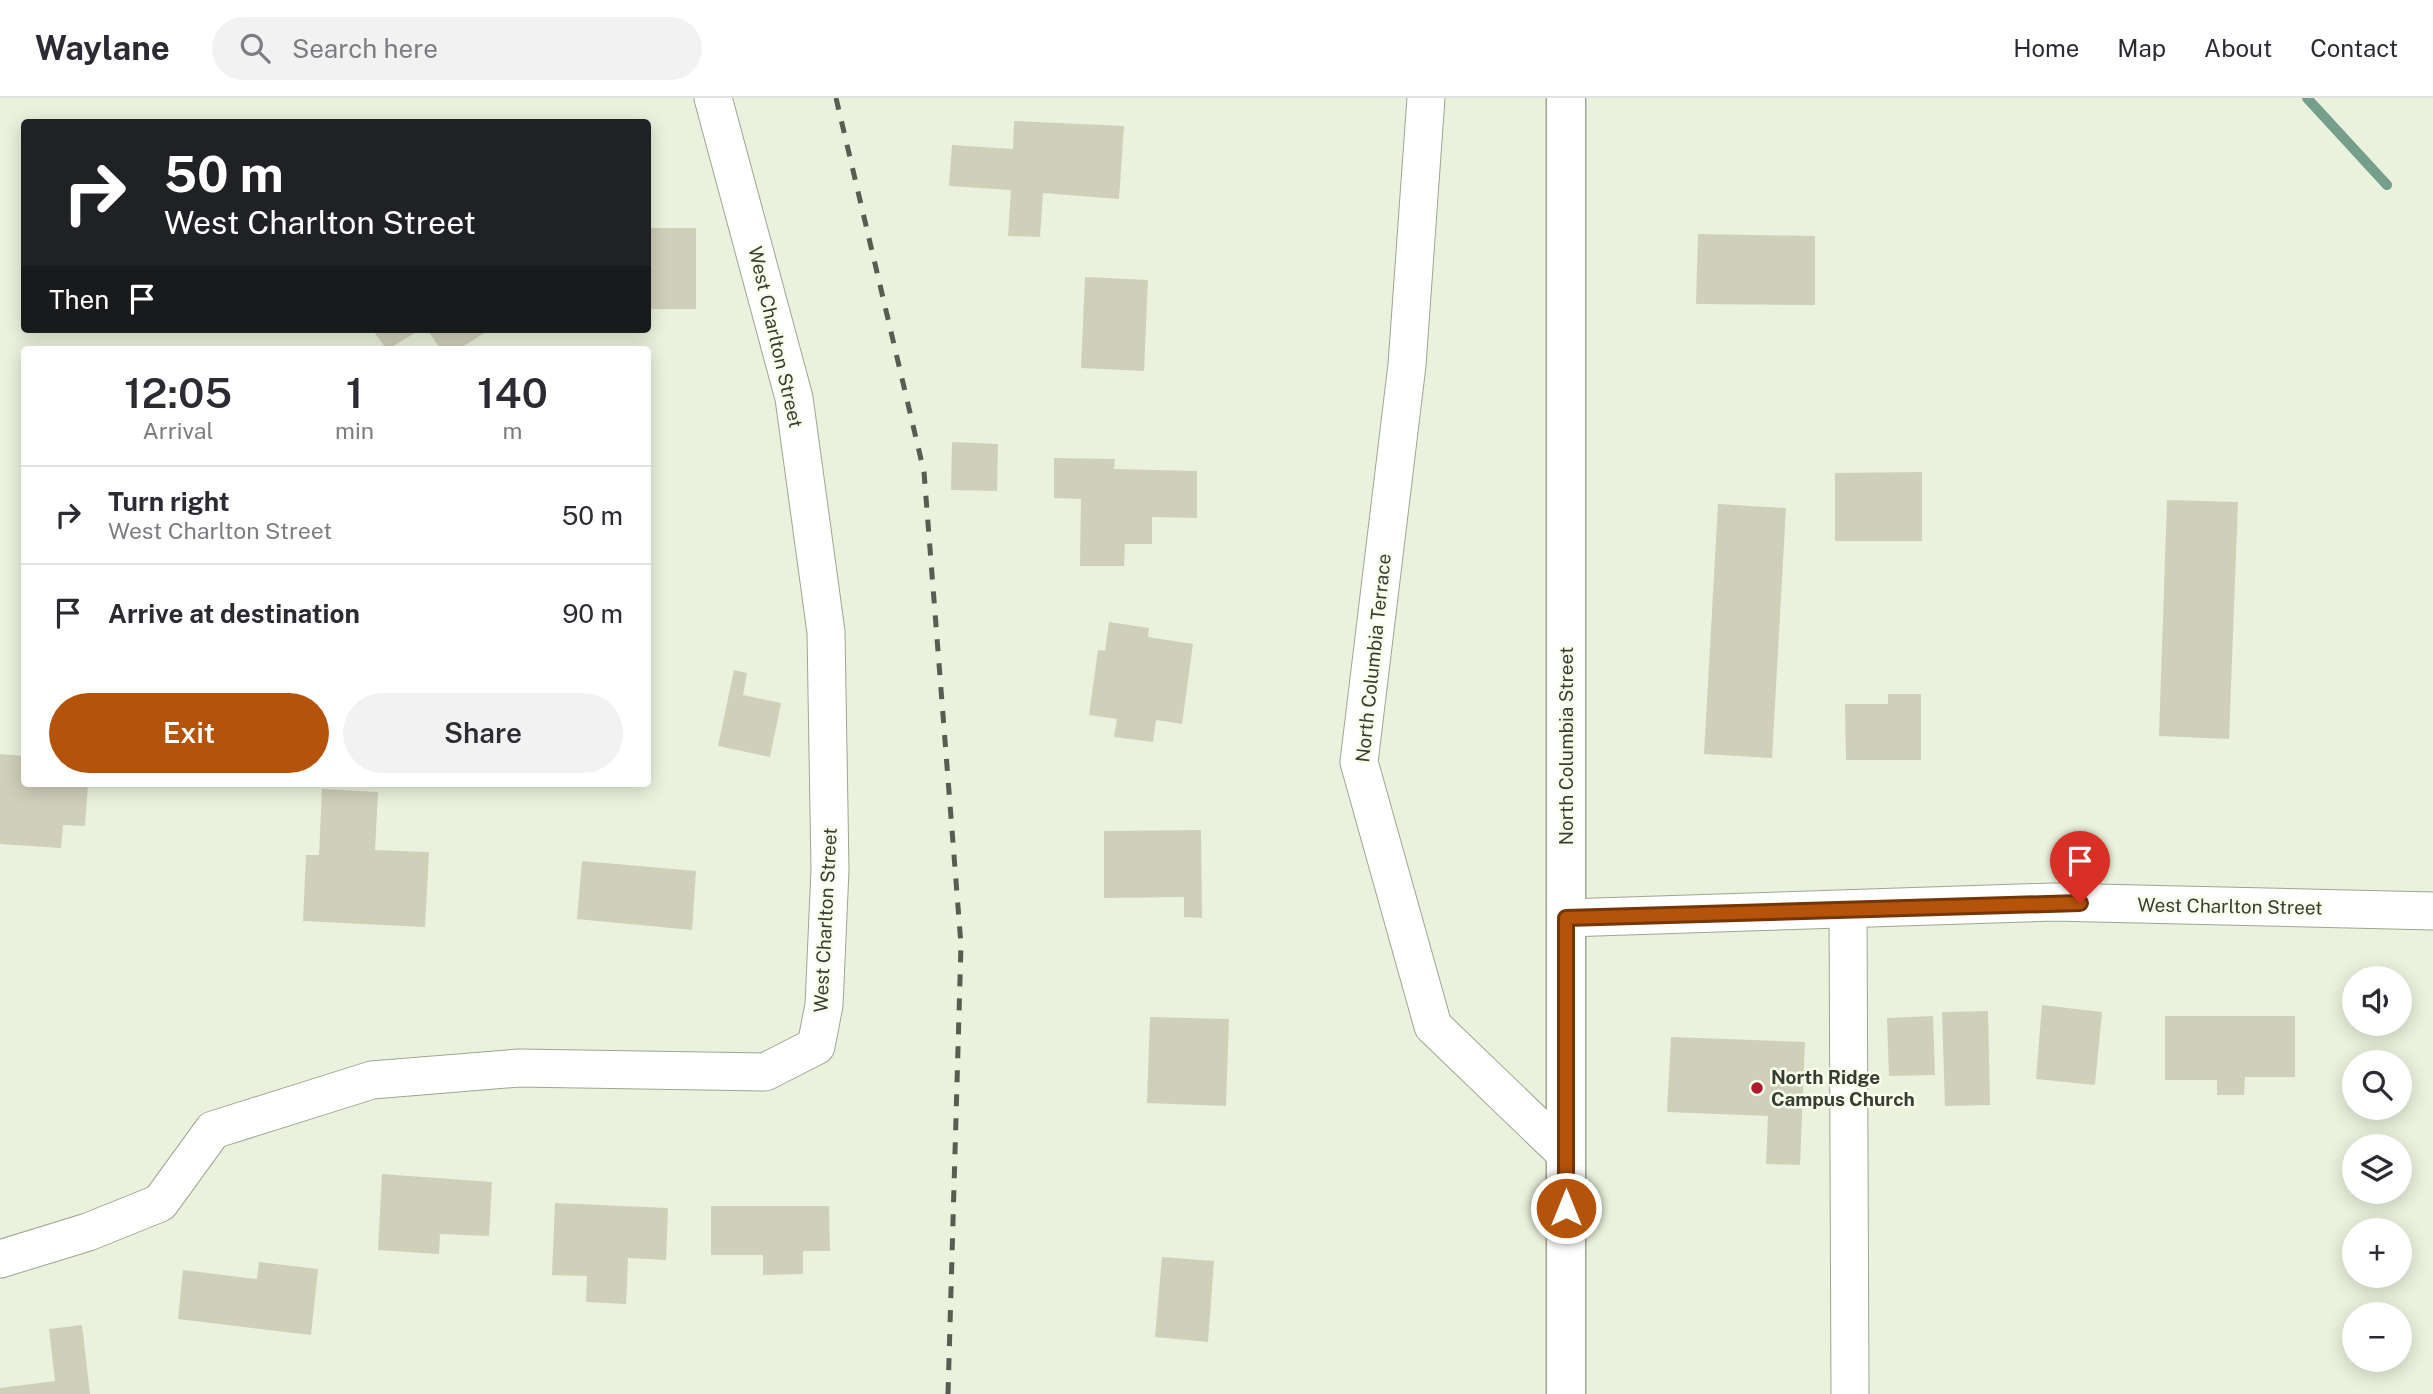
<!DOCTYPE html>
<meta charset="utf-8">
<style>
:root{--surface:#fff;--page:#f2f2f3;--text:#2b2b33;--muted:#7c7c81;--line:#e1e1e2;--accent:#b45309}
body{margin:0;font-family:"Public Sans",sans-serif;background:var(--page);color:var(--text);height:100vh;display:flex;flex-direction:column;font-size:26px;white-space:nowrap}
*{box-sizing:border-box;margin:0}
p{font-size:23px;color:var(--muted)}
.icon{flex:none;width:38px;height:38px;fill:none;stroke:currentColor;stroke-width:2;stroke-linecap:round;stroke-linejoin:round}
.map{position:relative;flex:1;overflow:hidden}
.details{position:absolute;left:21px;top:248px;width:630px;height:441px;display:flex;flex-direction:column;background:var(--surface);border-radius:7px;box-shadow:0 4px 18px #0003}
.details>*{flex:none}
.hud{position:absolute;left:21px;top:21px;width:630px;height:214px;border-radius:7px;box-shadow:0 4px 18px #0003;background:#202124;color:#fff;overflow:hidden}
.controls{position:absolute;left:2342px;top:868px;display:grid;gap:14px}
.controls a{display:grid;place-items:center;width:70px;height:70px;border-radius:50%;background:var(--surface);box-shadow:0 4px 18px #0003;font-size:35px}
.pin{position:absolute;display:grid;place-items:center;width:60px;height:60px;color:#fff;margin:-72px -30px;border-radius:50% 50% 50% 0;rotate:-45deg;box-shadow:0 0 7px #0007}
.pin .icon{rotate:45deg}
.me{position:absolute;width:77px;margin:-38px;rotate:0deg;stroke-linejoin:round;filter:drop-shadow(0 0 5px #0008)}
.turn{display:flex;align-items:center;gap:24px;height:147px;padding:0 28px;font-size:32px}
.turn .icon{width:91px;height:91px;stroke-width:2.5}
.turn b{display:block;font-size:49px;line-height:60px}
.then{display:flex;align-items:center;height:66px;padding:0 28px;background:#0003;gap:14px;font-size:26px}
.eta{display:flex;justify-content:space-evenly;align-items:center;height:119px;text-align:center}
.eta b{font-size:42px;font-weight:600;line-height:49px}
.cta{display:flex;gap:14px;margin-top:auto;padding:14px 28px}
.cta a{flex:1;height:80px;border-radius:42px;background:var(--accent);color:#fff;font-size:28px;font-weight:600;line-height:80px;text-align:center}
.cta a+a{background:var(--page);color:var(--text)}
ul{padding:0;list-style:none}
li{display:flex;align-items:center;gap:21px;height:98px;padding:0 28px;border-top:2px solid var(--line)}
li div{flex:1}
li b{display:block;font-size:26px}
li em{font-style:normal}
header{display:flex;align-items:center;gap:42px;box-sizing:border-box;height:98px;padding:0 35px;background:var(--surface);border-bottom:2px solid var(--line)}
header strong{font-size:33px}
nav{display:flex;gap:38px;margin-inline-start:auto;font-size:24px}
.search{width:490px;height:63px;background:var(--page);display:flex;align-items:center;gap:18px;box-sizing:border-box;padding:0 24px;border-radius:38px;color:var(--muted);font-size:26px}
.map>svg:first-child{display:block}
</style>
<header>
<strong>Waylane</strong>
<div class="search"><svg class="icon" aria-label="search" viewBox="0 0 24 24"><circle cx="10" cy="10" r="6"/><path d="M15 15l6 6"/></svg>Search here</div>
<nav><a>Home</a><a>Map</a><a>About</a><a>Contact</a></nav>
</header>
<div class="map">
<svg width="2433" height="1296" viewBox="0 0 2433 1296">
<rect width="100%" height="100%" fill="#eaf2dd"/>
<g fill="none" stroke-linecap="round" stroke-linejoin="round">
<!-- stream -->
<path stroke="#759f8c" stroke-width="10" d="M2307,0L2387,87"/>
</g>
<!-- building -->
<g fill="#d0cfba">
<path d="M1014,23L1124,28L1119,101L1043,95L1040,139L1008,138L1011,92L949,88L952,47L1013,51Z"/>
<rect x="648" y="130" width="48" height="81"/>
<path d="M1698,136L1815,138V207L1696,206Z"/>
<path d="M1085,179L1148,182L1144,273L1081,270Z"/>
<path d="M372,231H421L387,252Z"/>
<path d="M427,231H491L457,252H441Z"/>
<path d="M952,344L998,346L997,393L951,392Z"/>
<path d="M1054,360L1115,361L1114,371L1197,373V420L1152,419V446H1125L1124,468H1080L1081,401L1054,400Z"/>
<path d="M1922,374V443H1835V375Z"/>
<path d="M2167,402L2238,404L2229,641L2159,638Z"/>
<path d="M1718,406L1786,410L1772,660L1704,656Z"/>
<path d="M1109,524L1149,530L1148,539L1193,546L1182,626L1156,622L1153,644L1114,639L1117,621L1089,617L1098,552L1105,553Z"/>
<path d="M734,572L747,575L743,597L781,605L770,659L718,648Z"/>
<path d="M1888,596H1921V662H1846L1845,606H1888Z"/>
<path d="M0,656L24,658V686H88L85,728L63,727L61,750L0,746Z"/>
<path d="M322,691L378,694L375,752L429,754L425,829L303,823L306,757H319Z"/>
<path d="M1201,732L1202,820L1184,819V799L1104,800V733Z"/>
<path d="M582,763L696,773L692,832L577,821Z"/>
<path d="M2042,907L2102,914L2095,987L2036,981Z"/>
<path d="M1988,913L1990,1007L1945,1008L1942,914Z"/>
<path d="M1933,918L1935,977L1889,978L1887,920Z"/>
<path d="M2165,918H2295V979H2245L2244,997H2217V982H2165Z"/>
<path d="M1150,919L1229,921L1226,1008L1147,1005Z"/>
<path d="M1671,939L1805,944L1800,1067L1766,1066L1768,1018L1667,1014Z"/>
<path d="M382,1076L492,1084L489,1138L440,1136L439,1156L378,1152Z"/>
<path d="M555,1105L668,1110L666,1162L628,1160L626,1206L586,1204L587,1178L552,1177Z"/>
<path d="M711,1108H829L830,1153H803V1176L763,1177V1157H711Z"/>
<path d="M1162,1159L1214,1163L1208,1244L1155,1239Z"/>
<path d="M259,1164L318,1171L311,1237L178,1221L183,1172L257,1181Z"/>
<path d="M82,1227L90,1296H0V1290L55,1283L49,1231Z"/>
</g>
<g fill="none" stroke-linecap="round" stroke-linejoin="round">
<defs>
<g id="minor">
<path d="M1426,0L1407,267L1359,664L1433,928L1566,1056"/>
<path d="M1848,811L1850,1296"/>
<path d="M1566,820L2053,804L2433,813"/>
<path d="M0,1161L88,1134L160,1105L213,1032L372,982L519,970L765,974L816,948L824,907L830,772L826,534L794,300L713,0"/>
</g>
<path id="major" d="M1566,1296V0"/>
</defs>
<!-- minor casing -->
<use href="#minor" stroke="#9ea592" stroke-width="39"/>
<!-- major casing -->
<use href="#major" stroke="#9ea592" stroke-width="41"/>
<!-- minor -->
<use href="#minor" stroke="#fff" stroke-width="37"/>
<!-- major -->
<use href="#major" stroke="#fff" stroke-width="38"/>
<!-- rail -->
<path stroke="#585c52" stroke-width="5" stroke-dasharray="12 12" stroke-linecap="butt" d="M836,0L924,374L961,847L948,1296"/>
</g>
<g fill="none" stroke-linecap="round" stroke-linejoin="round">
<defs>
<path id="route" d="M1566,1110V820L2080,805"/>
</defs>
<!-- route casing -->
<use href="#route" stroke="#753606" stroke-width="18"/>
<!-- route -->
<use href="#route" stroke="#b45309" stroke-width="12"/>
</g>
<!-- markers -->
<circle fill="#ae1a2f" stroke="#f7ffeb" stroke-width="2.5" cx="1757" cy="990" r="7"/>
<g text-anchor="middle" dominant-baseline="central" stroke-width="5" stroke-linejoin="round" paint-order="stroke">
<!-- street labels -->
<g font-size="19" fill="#383c34" stroke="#f7ffeb">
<text transform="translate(776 239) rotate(77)">West Charlton Street</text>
<text transform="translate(1373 560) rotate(-84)">North Columbia Terrace</text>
<text transform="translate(1566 648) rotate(-90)">North Columbia Street</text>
<text transform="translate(2230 808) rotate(1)">West Charlton Street</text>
<text transform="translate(825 822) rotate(-87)">West Charlton Street</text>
</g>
<!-- poi labels -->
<g font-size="19" font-weight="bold" fill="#383c34" stroke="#f7ffeb" text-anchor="start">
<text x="1771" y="979">North Ridge<tspan x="1771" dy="22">Campus Church</tspan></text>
</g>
</g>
</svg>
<div class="controls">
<a><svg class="icon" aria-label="sound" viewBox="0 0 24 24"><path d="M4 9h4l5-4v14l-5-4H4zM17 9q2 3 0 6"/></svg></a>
<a><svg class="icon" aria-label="search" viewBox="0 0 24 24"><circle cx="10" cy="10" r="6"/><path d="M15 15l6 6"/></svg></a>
<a><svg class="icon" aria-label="layers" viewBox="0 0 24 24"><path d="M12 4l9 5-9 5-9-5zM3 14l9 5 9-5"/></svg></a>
<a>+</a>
<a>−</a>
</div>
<div class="pin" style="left:2080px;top:805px;background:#d93025"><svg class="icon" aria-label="arrive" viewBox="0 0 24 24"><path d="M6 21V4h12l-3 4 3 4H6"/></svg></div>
<svg class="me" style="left:1566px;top:1110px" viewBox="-20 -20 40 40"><circle r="17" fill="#b45309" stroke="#fff" stroke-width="3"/><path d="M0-11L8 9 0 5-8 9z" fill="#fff"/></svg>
<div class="hud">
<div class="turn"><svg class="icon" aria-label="right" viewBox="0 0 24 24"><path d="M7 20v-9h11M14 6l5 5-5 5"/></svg><div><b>50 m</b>West Charlton Street</div></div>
<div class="then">Then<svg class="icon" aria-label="arrive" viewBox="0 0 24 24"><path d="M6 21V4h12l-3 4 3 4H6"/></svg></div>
</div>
<section class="details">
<div class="eta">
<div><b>12:05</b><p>Arrival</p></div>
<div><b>1</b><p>min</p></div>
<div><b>140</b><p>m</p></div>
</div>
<ul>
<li><svg class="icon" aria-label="right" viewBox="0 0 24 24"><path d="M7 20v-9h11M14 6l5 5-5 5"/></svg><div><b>Turn right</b><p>West Charlton Street</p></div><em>50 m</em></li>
<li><svg class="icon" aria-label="arrive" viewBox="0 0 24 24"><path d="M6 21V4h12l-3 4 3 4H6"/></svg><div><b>Arrive at destination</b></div><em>90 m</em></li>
</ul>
<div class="cta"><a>Exit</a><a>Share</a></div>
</section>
</div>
